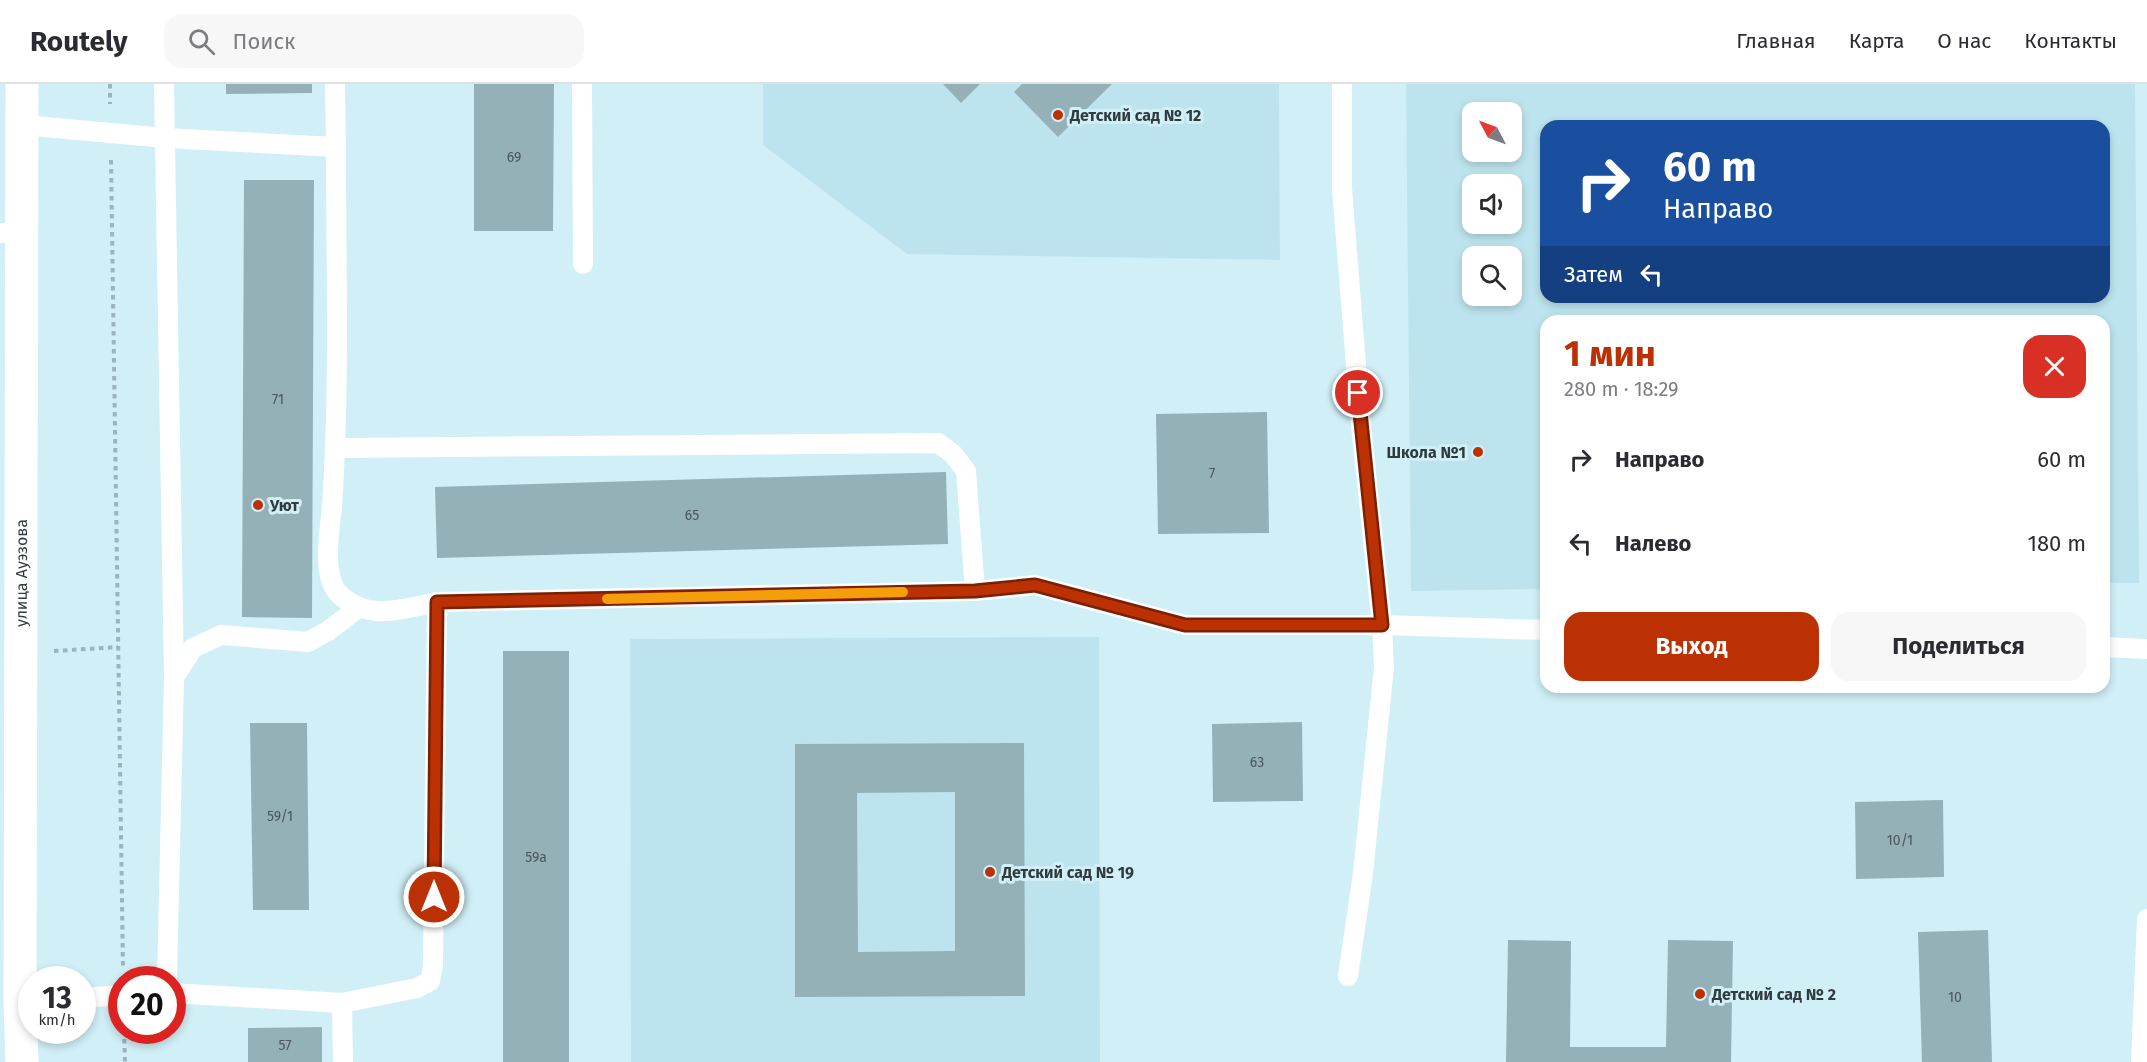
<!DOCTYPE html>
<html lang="ru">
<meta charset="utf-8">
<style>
:root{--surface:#fff;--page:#f7f7f7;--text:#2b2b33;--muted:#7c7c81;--line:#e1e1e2;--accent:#bb3104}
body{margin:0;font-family:"Fira Sans",sans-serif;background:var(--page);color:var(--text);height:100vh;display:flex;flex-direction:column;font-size:22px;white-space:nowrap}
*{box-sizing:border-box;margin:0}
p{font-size:20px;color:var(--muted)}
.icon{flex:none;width:33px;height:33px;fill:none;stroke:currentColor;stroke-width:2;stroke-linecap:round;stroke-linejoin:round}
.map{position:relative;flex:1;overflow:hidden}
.side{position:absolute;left:1540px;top:231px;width:570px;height:378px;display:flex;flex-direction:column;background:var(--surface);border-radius:18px;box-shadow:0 3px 9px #0003}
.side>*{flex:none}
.banner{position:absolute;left:1540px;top:36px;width:570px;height:183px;border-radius:18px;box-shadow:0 3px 9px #0003;background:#1a4fa0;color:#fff;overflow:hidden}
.needle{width:39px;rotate:311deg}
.buttons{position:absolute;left:1462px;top:18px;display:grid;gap:12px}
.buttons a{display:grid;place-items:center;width:60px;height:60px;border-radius:12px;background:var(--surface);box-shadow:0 3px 9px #0003;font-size:30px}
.speed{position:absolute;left:18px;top:882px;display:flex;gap:12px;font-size:30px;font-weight:700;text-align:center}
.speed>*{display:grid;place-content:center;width:78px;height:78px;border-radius:50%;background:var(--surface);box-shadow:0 3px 9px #0003;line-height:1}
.speed small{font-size:15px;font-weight:400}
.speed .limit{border:9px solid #d22;background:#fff;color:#111}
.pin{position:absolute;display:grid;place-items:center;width:51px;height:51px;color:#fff;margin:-26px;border:3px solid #fff;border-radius:50%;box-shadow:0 2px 6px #0007}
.me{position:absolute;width:66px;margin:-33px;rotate:0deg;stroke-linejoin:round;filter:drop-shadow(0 0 4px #0008)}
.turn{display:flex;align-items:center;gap:21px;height:126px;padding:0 24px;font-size:27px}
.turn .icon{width:78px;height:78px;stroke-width:2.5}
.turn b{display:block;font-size:42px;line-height:51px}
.then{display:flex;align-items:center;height:57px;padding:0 24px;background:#0003;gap:12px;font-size:22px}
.round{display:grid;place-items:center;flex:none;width:63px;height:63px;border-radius:18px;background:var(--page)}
.summary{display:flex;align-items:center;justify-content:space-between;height:102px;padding:0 24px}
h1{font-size:36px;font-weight:700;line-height:45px;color:var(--accent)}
.button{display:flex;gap:12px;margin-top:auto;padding:12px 24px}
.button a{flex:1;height:69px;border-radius:18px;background:var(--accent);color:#fff;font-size:24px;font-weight:700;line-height:69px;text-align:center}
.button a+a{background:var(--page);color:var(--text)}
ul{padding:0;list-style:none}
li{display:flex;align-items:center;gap:18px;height:84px;padding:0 24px}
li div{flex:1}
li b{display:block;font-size:22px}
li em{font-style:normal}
header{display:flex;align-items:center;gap:36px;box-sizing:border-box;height:84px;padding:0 30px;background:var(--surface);border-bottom:2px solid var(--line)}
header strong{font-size:28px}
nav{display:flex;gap:33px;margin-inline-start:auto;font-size:21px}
.search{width:420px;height:54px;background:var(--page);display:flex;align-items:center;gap:15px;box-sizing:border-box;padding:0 21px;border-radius:18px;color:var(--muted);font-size:22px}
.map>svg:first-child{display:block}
</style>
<header>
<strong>Routely</strong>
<div class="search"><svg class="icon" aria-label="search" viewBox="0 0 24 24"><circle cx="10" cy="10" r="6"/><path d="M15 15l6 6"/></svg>Поиск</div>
<nav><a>Главная</a><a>Карта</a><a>О нас</a><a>Контакты</a></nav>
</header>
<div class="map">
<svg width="2147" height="978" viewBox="0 0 2147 978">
<rect width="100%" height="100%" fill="#d1eff7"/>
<!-- built -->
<g fill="#bde4ee" fill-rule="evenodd">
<path d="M763,0H1279L1280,176L907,170L763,61Z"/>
<path d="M1406,0H2135L2139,499H2105L2104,237H1546V505L1411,507ZM1473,28H1512V68H1473ZM1546,42H2104V213H1546ZM1473,100H1512V140H1473ZM1473,172H1512V212H1473Z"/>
<path d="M1099,553L1100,978H631L630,555Z"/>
</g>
<!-- building -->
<g fill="#94b1b8" fill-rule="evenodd">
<path d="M226,0H312V9L226,10Z"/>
<path d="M474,0H554L553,147H474Z"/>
<path d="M943,0H980L961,19Z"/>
<path d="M1022,0H1112L1058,53L1014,8Z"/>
<path d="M244,96H314L312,534L242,533Z"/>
<path d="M1267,328L1269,449L1158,450L1156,330Z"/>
<path d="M946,388L948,460L437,474L435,403Z"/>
<rect x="503" y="567" width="66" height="411"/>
<path d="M1302,638L1303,717L1213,718L1212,640Z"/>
<path d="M250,639H307L309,826H253Z"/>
<path d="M1024,659L1025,912L795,913V660ZM955,708V867L858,868L857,709Z"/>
<path d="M1943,716L1944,793L1856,795L1855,718Z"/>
<path d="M1988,846L1992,978H1922L1918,848Z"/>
<path d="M1508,856L1571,857L1570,963H1666L1668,856L1733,857L1731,978H1506Z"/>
<path d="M322,943V978H248V944Z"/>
</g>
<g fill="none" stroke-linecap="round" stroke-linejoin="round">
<!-- path -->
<g stroke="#9cb4bb" stroke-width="4" stroke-dasharray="4.5 4.5" stroke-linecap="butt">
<path d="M110,0V20"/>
<path d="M111,76L123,884"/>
<path d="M54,567L118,563"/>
<path d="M124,946L125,978"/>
</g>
<!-- lane -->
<g stroke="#fff" stroke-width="20">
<path d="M164,0L174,593"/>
<path d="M335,0L336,63"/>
<path d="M582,0L583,180"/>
<path d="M1342,0V104L1360,332L1382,541L1384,583L1363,789L1348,892"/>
<path d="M23,41L165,54L336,63C336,182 340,303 332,422C330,446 321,492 339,510C368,538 403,525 437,518L975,507L1035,501L1185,541H1382L1546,546"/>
<path d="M0,149H22"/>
<path d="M336,364L938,359L953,370L966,387L975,507"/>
<path d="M2104,563L2147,565"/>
<path d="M167,896L174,593L193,564L221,551L308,558L328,547L358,524"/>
<path d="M172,909L342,919L417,904L430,897L433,881L437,518"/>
<path d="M82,914L122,911"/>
<path d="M342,919L343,978"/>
<path d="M2141,978L2147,835"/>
</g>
<!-- secondary -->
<path stroke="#fff" stroke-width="33" id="s1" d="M22,978L20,917L22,0"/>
</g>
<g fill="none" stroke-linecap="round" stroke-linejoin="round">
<defs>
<path id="route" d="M434,813L437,518L975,507L1035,501L1185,541H1382L1358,309"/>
</defs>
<!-- route casing -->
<use href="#route" stroke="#7a2003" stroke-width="15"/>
<!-- route -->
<use href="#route" stroke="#bb3104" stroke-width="10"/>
<!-- slow -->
<path stroke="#f59e0b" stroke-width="10" d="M607,515L903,508"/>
</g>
<!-- markers -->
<g fill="#bb3104" stroke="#d1eff7" stroke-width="2">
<circle cx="1058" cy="31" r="6"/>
<circle cx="1478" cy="368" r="6"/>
<circle cx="258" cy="421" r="6"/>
<circle cx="990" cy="788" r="6"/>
<circle cx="1700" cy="910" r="6"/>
</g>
<g text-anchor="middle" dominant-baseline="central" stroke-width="6" stroke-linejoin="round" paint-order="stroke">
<!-- number labels -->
<g font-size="14" fill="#48585c">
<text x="514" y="73">69</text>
<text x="278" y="315">71</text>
<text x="1212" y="389">7</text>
<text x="692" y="431">65</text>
<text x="1257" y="678">63</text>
<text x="280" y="732">59/1</text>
<text x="1900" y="756">10/1</text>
<text x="536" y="773">59а</text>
<text x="1955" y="913">10</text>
<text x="285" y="961">57</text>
</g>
<!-- poi labels -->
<g font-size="16" font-weight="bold" fill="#2f3b3e" stroke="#d1eff7" text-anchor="start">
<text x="1070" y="31">Детский сад № 12</text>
<text x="1466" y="368" text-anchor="end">Школа №1</text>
<text x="270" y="421">Уют</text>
<text x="1002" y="788">Детский сад № 19</text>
<text x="1712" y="910">Детский сад № 2</text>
</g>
<!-- street labels -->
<g font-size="16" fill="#2f3b3e" stroke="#d1eff7">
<text stroke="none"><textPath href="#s1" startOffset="489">улица Ауэзова</textPath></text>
</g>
</g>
</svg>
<div class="buttons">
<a><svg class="needle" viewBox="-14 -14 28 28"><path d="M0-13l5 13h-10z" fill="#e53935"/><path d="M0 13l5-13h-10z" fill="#7c7c81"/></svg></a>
<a><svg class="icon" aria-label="sound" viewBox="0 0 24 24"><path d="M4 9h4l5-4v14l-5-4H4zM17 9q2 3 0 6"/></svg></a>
<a><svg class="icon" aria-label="search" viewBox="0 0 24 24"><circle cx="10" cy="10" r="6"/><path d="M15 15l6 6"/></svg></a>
</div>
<div class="speed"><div>13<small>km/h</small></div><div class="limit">20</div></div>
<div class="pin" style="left:1358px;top:309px;background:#d93025"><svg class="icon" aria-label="arrive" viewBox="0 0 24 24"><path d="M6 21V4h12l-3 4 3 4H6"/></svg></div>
<svg class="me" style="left:434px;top:813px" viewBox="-20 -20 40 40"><circle r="17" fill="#bb3104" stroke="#fff" stroke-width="3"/><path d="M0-11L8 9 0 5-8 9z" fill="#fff"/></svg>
<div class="banner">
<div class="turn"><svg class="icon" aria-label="right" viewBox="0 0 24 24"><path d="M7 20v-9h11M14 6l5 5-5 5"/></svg><div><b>60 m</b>Направо</div></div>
<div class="then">Затем<svg class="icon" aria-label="left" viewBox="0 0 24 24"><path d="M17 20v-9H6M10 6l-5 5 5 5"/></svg></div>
</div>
<section class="side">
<div class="summary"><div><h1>1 мин</h1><p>280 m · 18:29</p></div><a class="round" style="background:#d93025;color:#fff"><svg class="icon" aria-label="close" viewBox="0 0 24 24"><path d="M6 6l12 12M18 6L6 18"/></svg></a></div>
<ul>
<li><svg class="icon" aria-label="right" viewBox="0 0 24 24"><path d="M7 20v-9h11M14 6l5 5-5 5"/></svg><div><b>Направо</b></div><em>60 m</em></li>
<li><svg class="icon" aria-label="left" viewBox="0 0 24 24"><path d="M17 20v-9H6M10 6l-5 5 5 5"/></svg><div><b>Налево</b></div><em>180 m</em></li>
</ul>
<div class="button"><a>Выход</a><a>Поделиться</a></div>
</section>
</div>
